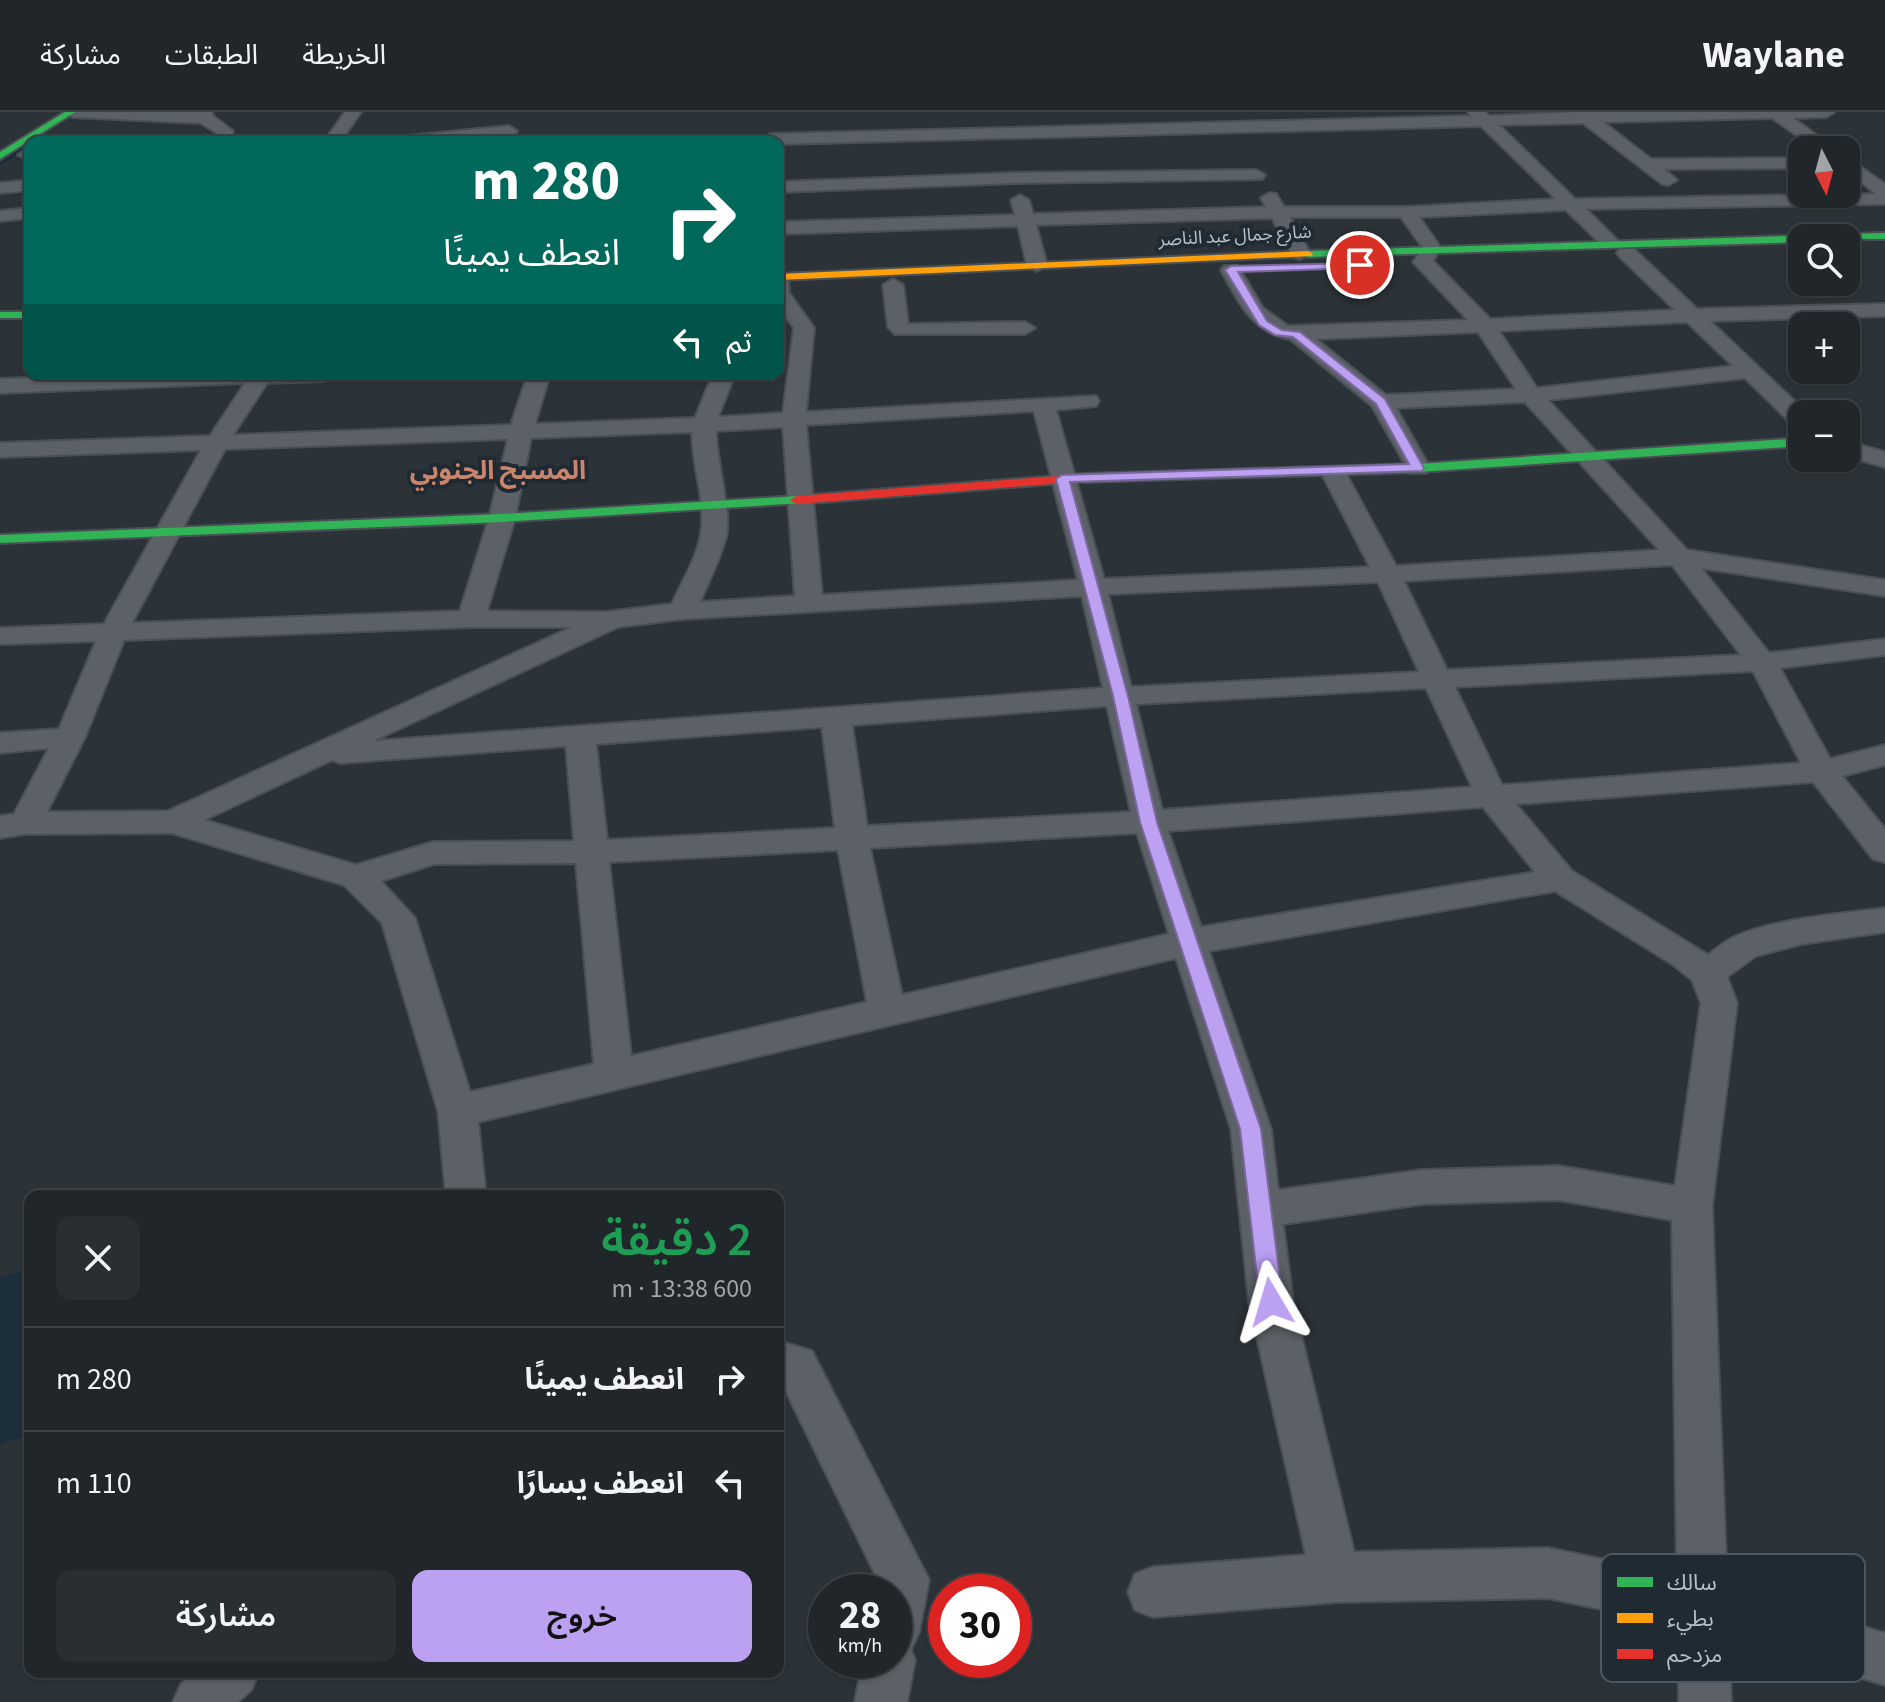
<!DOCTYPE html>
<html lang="ar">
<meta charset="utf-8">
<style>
:root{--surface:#21262a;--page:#292e32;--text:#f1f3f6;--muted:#a2a5a8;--line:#3e4347;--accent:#bca0f2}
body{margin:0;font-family:"Source Sans 3","Noto Sans Arabic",sans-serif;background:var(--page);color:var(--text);direction:rtl;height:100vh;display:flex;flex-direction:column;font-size:30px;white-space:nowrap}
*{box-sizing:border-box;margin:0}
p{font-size:26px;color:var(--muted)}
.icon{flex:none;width:44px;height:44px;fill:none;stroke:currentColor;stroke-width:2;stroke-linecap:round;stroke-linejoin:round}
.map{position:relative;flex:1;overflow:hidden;direction:ltr}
.panel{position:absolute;left:24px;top:1078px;width:760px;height:488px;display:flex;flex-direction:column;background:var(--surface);border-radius:16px;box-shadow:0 2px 6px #0004,0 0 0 2px var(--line);direction:rtl}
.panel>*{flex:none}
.hud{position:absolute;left:24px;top:24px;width:760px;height:244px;border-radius:16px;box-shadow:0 2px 6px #0004,0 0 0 2px var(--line);direction:rtl;background:#00695c;color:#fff;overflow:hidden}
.needle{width:52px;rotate:174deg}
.buttons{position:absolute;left:1788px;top:24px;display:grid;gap:16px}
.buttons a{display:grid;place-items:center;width:72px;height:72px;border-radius:16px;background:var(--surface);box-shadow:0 2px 6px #0004,0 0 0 2px var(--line);font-size:40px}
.speed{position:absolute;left:808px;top:1462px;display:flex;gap:16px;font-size:40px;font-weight:700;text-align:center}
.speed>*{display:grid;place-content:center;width:104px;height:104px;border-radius:50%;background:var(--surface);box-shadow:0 2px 6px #0004,0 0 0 2px var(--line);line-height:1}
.speed small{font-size:20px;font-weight:400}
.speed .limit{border:12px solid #d22;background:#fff;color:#111}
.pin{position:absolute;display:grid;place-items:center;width:68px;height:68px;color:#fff;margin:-34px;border:4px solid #fff;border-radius:50%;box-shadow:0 2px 8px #0007}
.me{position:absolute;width:88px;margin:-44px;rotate:353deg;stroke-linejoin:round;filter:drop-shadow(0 0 6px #0008)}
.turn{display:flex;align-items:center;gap:28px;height:168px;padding:0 32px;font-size:36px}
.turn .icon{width:104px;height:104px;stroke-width:2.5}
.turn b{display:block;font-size:56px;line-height:68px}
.then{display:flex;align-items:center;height:76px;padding:0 32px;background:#0003;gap:16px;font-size:30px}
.round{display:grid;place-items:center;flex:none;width:84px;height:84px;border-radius:16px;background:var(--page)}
.head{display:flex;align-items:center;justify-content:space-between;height:136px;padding:0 32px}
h1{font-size:48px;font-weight:600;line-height:60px;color:#1e9e55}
.primary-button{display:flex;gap:16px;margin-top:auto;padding:16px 32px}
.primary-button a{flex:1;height:92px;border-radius:16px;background:var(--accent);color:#111;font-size:32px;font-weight:600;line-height:92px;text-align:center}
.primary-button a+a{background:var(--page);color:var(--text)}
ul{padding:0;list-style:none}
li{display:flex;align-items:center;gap:24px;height:104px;padding:0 32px;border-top:2px solid var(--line)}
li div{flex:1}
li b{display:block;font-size:30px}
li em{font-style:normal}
header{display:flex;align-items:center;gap:48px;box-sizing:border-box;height:112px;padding:0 40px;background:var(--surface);border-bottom:2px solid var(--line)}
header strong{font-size:38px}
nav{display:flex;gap:44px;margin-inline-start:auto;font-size:28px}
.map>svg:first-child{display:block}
</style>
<header>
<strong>Waylane</strong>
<nav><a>الخريطة</a><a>الطبقات</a><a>مشاركة</a></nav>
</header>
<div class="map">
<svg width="1885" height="1590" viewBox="0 0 1885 1590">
<rect width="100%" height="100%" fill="#2c3338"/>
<!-- water -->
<path fill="#1c2e3a" d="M30,1156V1322L0,1333V1166Z"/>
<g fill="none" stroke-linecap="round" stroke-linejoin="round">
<!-- stream -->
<path stroke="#1c2e3a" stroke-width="5" d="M0,51L30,31"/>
<defs>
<g id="street">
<path d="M65,0H212L213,4L233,19L231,30H215L217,21L201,11L73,5Z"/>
<path d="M345,0H361L340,30H324Z"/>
<path d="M1468,0H1485L1489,4L1577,0H1834L1826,5L1793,6L1837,38H1818L1772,6L1603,10L1651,47L1802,46V56L1664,57L1677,68L1668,73L1662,72L1583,11L1499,13L1575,87L1876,82L1846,58V45L1885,72V92L1586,97L1619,130L1610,136L1603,134L1566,98L1419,105L1441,136L1433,149L1490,207L1675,198L1620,145L1617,141L1620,137H1634L1697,197L1885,192V204L1710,209L1808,302H1802V316L1794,314L1745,266L1548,288L1687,438L1885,468V484L1701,456L1769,541L1885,527V543L1780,556L1830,647L1885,633V653L1842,664L1885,717V750L1873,747L1813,670L1516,692L1572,759L1708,843C1716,837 1725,829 1734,825C1776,806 1840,802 1885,796V820L1802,832L1756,844L1727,865L1737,891L1712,1094L1727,1476L1885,1521V1573L1729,1526L1731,1590H1679L1678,1513L1548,1486L1336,1490L1153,1505L1135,1498L1128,1480L1135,1462L1153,1455L1306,1443L1249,1190L1231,1017L1176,846L478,1010L486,1084H446L438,999L382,811L344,773L172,721L25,722L0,726V704L14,702L49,636L0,641V621L59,617L96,529L0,532V516L104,512L201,338L0,345V331L210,324L245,271L0,281V267L146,262H335L324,269L267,271L233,323L511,313L528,262H550L535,312L695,306L713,262H735L718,305L783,301L794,216L778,194V160L788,166L789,181L814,216L806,300L1096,284L1099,289L1096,294L1056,298L1104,467L1370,455L1321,360L1325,355H1341L1345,360L1396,454L1659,438L1525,290L1396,296L1430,356L1426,361H1410L1372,294L1290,227C1252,221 1238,189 1221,158L1224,154H1238L1263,196L1288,214L1468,208L1413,150L1423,136L1401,105H1290L1310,141L1300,147L1293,145L1272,106L1036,113L1047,153L1037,159L1027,153L1018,114L778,122V110L1015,103L1011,88L1020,83L1029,88L1033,102L1266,95L1261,86L1270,81L1276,82L1284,95H1406L1556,87L1481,14L778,32L762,27L770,22L1471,4ZM1687,210L1733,254L1537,276L1499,219ZM1478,220L1516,277L1386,283L1316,227ZM1034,299L1078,468L822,483L806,313ZM783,315L795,484L700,490C709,469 720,447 726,425C732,400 716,349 716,319ZM692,320C692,354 706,388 701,421C698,444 681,471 672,492L606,500L487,499L515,406L531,326ZM508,327L489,406L460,499L132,511L225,337ZM1672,453L1741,543L1447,558L1404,469ZM1378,470L1419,560L1131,575L1108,482ZM1082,484L1103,576L373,629L618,515L683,507ZM471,515H572L168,699L47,700L85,625L124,528ZM1753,559L1801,651L1502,673L1455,575ZM1426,576L1472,675L1162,698L1136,592ZM1107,594L1131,700L867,714L852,613ZM822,615L835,716L607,728L596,632ZM566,634L574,729L433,730L356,753L204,708L332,648L341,651ZM1483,695L1535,760L1201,815L1168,719ZM1137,721L1169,822L902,883L870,736ZM838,738L867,890L631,944L609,750ZM576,751L594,952L470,980L415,806L381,769L434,752ZM1555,779L1672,852L1692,868L1701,891L1675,1074L1559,1054L1422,1058L1278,1078L1271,1017L1209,839ZM1559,1088L1672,1108L1677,1463L1548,1436L1354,1440L1293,1190L1283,1112L1422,1092Z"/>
<path d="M509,14L517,19L515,22L448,30H390L398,25Z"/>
<path d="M26,38H30V48L18,43Z"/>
<path d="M1256,58L1265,63L1262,67L1015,71L778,80V70L1015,61Z"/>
<path d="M30,68V78L0,81V71Z"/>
<path d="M30,96V106L0,109V99Z"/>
<path d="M893,167L903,173L908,212L1025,210L1035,216L1025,222H895L888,215L883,173Z"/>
<path d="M1846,329L1885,340V355L1846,344Z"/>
<path d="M778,1229L812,1239L929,1468L919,1520L911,1538L915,1548L907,1590H855L863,1548H894V1480H877L879,1470L782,1271H778Z"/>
<path d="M194,1560H259L251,1578L238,1590H173L181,1572Z"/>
</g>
<g id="fast">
<path d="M65,0H75L0,47V40Z"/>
<path d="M1885,121V127L1802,126V130L1308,145L1303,142L1308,139Z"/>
<rect x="0" y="200" width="30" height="6"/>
<path d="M1802,326V334L1418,360L1084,370L1078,366L1084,362L1418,352Z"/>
<path d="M797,384L802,385V391L502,410L0,431V423L502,402Z"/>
</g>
<path id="slow" d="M1308,139L1313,142L1312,144L778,168V162Z"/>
<path id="jam" d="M1084,362L1089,363V369L797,392L790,388L797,384Z"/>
</defs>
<!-- street casing -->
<use href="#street" stroke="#495055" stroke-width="4"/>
<!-- fast casing -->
<use href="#fast" stroke="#495055" stroke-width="4"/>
<!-- slow casing -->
<use href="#slow" stroke="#495055" stroke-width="4"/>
<!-- jam casing -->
<use href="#jam" stroke="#495055" stroke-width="4"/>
<!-- street -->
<use href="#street" fill="#5b6166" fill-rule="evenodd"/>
<!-- fast -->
<use href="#fast" fill="#30b455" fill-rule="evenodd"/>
<!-- slow -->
<use href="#slow" fill="#ff9f0a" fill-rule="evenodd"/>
<!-- jam -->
<use href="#jam" fill="#e5322d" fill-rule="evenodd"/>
</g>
<!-- route -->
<path fill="#bca0f2" stroke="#7a689d" stroke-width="2" d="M1364,151V155L1360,156L1238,160L1267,209L1282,218L1300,220L1385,287L1424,356L1422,359L1070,370L1128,584L1157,710L1261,1017L1283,1190L1279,1198L1271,1201L1263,1198L1260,1190L1240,1017L1140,710L1113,584L1056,367L1062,363L1409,352L1376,292L1293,225L1275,223L1259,213L1225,158L1231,154Z"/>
<g text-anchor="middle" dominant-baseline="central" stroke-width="8" stroke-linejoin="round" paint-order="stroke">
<!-- far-street labels -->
<g font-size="18" fill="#b6c0c8" stroke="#1f2a32">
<text transform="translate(1235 124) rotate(-3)">شارع جمال عبد الناصر</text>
</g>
<!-- far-district labels -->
<g font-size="26" font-weight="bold" fill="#cc856d" stroke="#1f2a32">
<text x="498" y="358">المسبح الجنوبي</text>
</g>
</g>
<!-- legend -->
<rect x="1601" y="1442" width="264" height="128" rx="12" fill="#1f2a32" stroke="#4c575f" stroke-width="2"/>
<rect x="1617" y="1465" width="36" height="10" fill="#30b455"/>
<rect x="1617" y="1501" width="36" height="10" fill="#ff9f0a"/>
<rect x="1617" y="1537" width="36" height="10" fill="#e5322d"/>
<g font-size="22" fill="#b6c0c8">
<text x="1667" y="1478">سالك</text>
<text x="1667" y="1514">بطيء</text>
<text x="1667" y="1550">مزدحم</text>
</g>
</svg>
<div class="buttons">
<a><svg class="needle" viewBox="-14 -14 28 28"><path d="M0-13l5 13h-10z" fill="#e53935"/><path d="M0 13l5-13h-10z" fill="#a2a5a8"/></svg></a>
<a><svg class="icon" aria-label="search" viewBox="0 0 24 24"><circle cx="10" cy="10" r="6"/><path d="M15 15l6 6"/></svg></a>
<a>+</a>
<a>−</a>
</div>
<div class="speed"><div>28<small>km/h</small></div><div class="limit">30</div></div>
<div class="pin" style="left:1360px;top:153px;background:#d93025"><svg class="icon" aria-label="arrive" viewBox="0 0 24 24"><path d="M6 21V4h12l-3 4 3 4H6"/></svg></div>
<svg class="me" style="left:1271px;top:1190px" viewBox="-20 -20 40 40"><path d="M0-17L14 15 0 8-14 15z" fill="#bca0f2" stroke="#fff" stroke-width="4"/></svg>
<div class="hud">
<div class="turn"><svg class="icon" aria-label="right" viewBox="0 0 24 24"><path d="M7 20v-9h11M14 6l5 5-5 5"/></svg><div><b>280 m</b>انعطف يمينًا</div></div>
<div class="then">ثم<svg class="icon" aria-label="left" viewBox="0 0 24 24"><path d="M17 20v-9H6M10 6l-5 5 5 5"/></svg></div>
</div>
<section class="panel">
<div class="head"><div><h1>2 دقيقة</h1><p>600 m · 13:38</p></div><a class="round"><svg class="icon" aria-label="close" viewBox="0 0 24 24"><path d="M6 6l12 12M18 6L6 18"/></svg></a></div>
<ul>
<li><svg class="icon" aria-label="right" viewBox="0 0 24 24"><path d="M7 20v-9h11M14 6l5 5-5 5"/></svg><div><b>انعطف يمينًا</b></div><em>280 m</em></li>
<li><svg class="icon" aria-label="left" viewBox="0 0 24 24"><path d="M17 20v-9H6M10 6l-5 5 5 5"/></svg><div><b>انعطف يسارًا</b></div><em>110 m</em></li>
</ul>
<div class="primary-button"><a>خروج</a><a>مشاركة</a></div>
</section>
</div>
